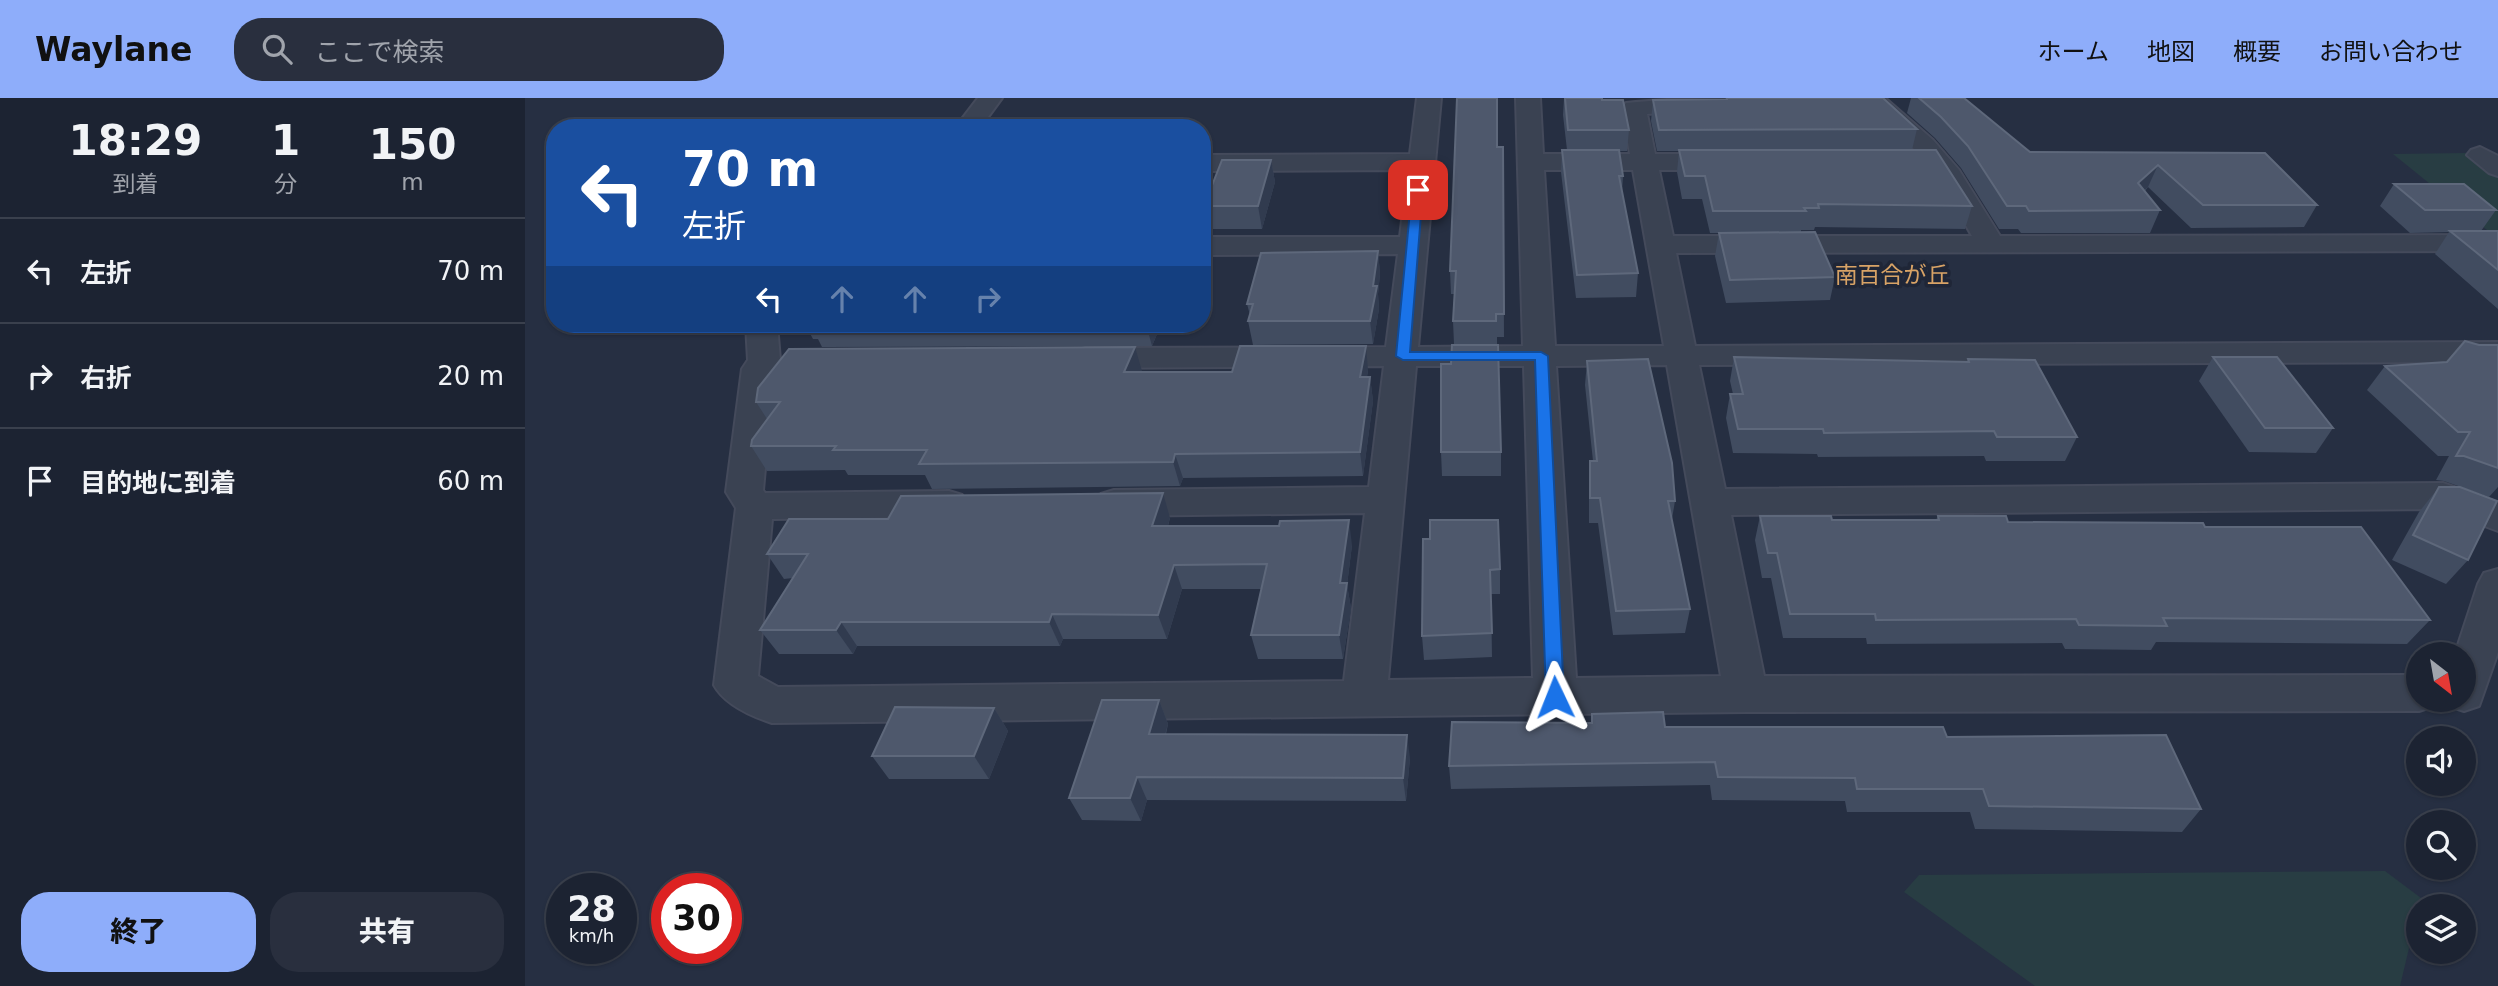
<!DOCTYPE html>
<html lang="ja">
<meta charset="utf-8">
<style>
:root{--surface:#1c2332;--page:#292f3e;--text:#f1f3f6;--muted:#a0a4ac;--line:#3a404d;--accent:#8eadfa}
body{margin:0;font-family:"DejaVu Sans","Noto Sans JP",sans-serif;background:var(--page);color:var(--text);height:100vh;display:flex;flex-direction:column;font-size:26px;white-space:nowrap}
*{box-sizing:border-box;margin:0}
p{font-size:23px;color:var(--muted)}
.icon{flex:none;width:38px;height:38px;fill:none;stroke:currentColor;stroke-width:2;stroke-linecap:round;stroke-linejoin:round}
.map{position:relative;flex:1;overflow:hidden}
.sheet{display:flex;flex-direction:column;background:var(--surface);width:525px}
.sheet>*{flex:none}
.guide{position:absolute;left:21px;top:21px;width:665px;height:214px;border-radius:28px;box-shadow:0 2px 5px #0004,0 0 0 2px var(--line);background:#1a4fa0;color:#fff;overflow:hidden}
.needle{width:46px;rotate:149deg}
.fabs{position:absolute;left:1881px;top:544px;display:grid;gap:14px}
.fabs a{display:grid;place-items:center;width:70px;height:70px;border-radius:50%;background:var(--surface);box-shadow:0 2px 5px #0004,0 0 0 2px var(--line);font-size:35px}
.speed{position:absolute;left:21px;top:775px;display:flex;gap:14px;font-size:35px;font-weight:700;text-align:center}
.speed>*{display:grid;place-content:center;width:91px;height:91px;border-radius:50%;background:var(--surface);box-shadow:0 2px 5px #0004,0 0 0 2px var(--line);line-height:1}
.speed small{font-size:18px;font-weight:400}
.speed .limit{border:10px solid #d22;background:#fff;color:#111}
.pin{position:absolute;display:grid;place-items:center;width:60px;height:60px;color:#fff;margin:-30px;border-radius:14px;box-shadow:0 4px 10px #0006}
.me{position:absolute;width:77px;margin:-38px;rotate:358deg;stroke-linejoin:round;filter:drop-shadow(0 0 5px #0008)}
.turn{display:flex;align-items:center;gap:24px;height:147px;padding:0 21px;font-size:32px}
.turn .icon{width:91px;height:91px;stroke-width:2.5}
.turn b{display:block;font-size:49px;line-height:60px}
.lanes{display:flex;align-items:center;height:66px;padding:0 21px;background:#0003;justify-content:center;gap:35px;direction:ltr}
.lanes .off{opacity:.35}
.eta{display:flex;justify-content:space-evenly;align-items:center;height:119px;text-align:center}
.eta b{font-size:42px;font-weight:800;line-height:49px}
.button{display:flex;gap:14px;margin-top:auto;padding:14px 21px}
.button a{flex:1;height:80px;border-radius:28px;background:var(--accent);color:#111;font-size:28px;font-weight:800;line-height:80px;text-align:center}
.button a+a{background:var(--page);color:var(--text)}
ul{padding:0;list-style:none}
li{display:flex;align-items:center;gap:21px;height:105px;padding:0 21px;border-top:2px solid var(--line)}
li div{flex:1}
li b{display:block;font-size:26px}
li em{font-style:normal}
header{display:flex;align-items:center;gap:42px;box-sizing:border-box;height:98px;padding:0 35px;background:var(--accent);color:#111}
header strong{font-size:33px}
nav{display:flex;gap:38px;margin-inline-start:auto;font-size:24px}
.search{width:490px;height:63px;background:var(--page);display:flex;align-items:center;gap:18px;box-sizing:border-box;padding:0 24px;border-radius:28px;color:var(--muted);font-size:26px}
main{display:flex;flex:1;min-height:0}
.map>svg:first-child{display:block}
</style>
<header>
<strong>Waylane</strong>
<div class="search"><svg class="icon" aria-label="search" viewBox="0 0 24 24"><circle cx="10" cy="10" r="6"/><path d="M15 15l6 6"/></svg>ここで検索</div>
<nav><a>ホーム</a><a>地図</a><a>概要</a><a>お問い合わせ</a></nav>
</header>
<main>
<section class="sheet">
<div class="eta">
<div><b>18:29</b><p>到着</p></div>
<div><b>1</b><p>分</p></div>
<div><b>150</b><p>m</p></div>
</div>
<ul>
<li><svg class="icon" aria-label="left" viewBox="0 0 24 24"><path d="M17 20v-9H6M10 6l-5 5 5 5"/></svg><div><b>左折</b></div><em>70 m</em></li>
<li><svg class="icon" aria-label="right" viewBox="0 0 24 24"><path d="M7 20v-9h11M14 6l5 5-5 5"/></svg><div><b>右折</b></div><em>20 m</em></li>
<li><svg class="icon" aria-label="arrive" viewBox="0 0 24 24"><path d="M6 21V4h12l-3 4 3 4H6"/></svg><div><b>目的地に到着</b></div><em>60 m</em></li>
</ul>
<div class="button"><a>終了</a><a>共有</a></div>
</section>
<div class="map">
<svg width="1973" height="888" viewBox="0 0 1973 888">
<rect width="100%" height="100%" fill="#262f42"/>
<!-- green -->
<g fill="#283d43">
<path d="M1942,55L1973,79V136H1967L1868,56Z"/>
<path d="M1860,773L1896,800L1875,888H1510L1379,794L1394,777Z"/>
</g>
<g fill="none" stroke-linecap="round" stroke-linejoin="round">
<defs>
<g id="street">
<path d="M453,0H477L455,30H430Z"/>
<path d="M892,0H916L893,249L998,248L991,0H1015L1018,56H1105L1097,10L1101,5C1149,0 1211,0 1261,0L1257,5L1249,7L1122,16L1130,56H1205L1214,59L1218,64L1214,69L1205,72H1134L1148,138H1447L1414,80L1390,52L1334,0H1360L1408,42L1434,72L1475,138L1973,137V153L1151,155L1170,248L1973,244V264L1174,267L1200,391L1918,385L1973,405V433L1914,411L1206,417L1239,578L1894,577V602H1912L1909,608L1894,613L1221,614L247,625C226,618 200,607 189,587L211,410L201,394L217,271L223,262L221,226H252L255,262L249,271L238,392L240,395L424,393L437,397L443,406L437,415L424,419L247,421L233,578L253,589L819,583L840,415L589,418L576,414L570,405L576,396L589,392L844,389L859,268L561,270L550,267L545,260L550,253L561,250L861,249L873,156L677,157V139H875L883,72L677,73V57L885,56ZM1019,72H1108L1139,248H1030ZM1142,267L1196,578L1051,580L1031,268ZM891,268H999L1008,580L863,582Z"/>
<path d="M1955,49L1973,58V78L1964,75L1942,57L1946,52Z"/>
<path d="M1973,471V554L1954,608L1939,613L1924,608L1921,602H1939V556H1930L1953,486L1959,475Z"/>
</g>
</defs>
<!-- street casing -->
<use href="#street" stroke="#444a5b" stroke-width="4"/>
<!-- street -->
<use href="#street" fill="#3a4252" fill-rule="evenodd"/>
</g>
<!-- wall -->
<g fill="#414c60">
<path d="M1039,0H1077V2L1104,32L1102,53H1094L1098,78L1097,94L1113,175L1111,199L1051,200L1036,74L1037,52H1042L1038,17Z"/>
<path d="M1200,0H1358L1392,31L1387,52L1447,108L1440,131L1290,129L1289,132H1276V134L1310,179L1305,202L1201,205L1190,158L1194,135H1185L1177,101H1157L1152,74L1154,53H1132L1126,23L1128,2L1200,1Z"/>
<path d="M1386,0H1439L1505,54L1740,55L1792,107L1779,129L1666,130L1623,89L1620,93L1635,112L1625,135H1496L1493,131H1474L1436,70L1410,40L1382,15Z"/>
<path d="M972,49H978L979,239H972V246H929L928,223L929,196H926L925,173Z"/>
<path d="M746,62L750,84L737,131H684L679,108Z"/>
<path d="M1869,86L1971,112L1956,133H1973V211L1910,156L1924,134L1885,135L1855,108Z"/>
<path d="M853,153L855,176L853,196L854,211L848,246L728,247L723,223L725,217L722,206Z"/>
<path d="M280,226H644L642,229H635L627,248L297,249L293,241H288Z"/>
<path d="M1973,247V389L1964,399L1919,383L1911,382L1924,358H1913L1842,292L1860,268L1922,264Z"/>
<path d="M1209,259L1442,264L1443,261L1552,339L1540,363H1461L1459,358L1293,359L1292,356L1208,355L1201,320L1205,296H1208L1205,283Z"/>
<path d="M1688,259L1808,330L1791,355L1724,354L1674,283Z"/>
<path d="M1062,263L1150,403L1147,421L1165,511L1160,535L1088,537L1073,425H1064V387L1065,363H1068L1060,287Z"/>
<path d="M843,272L842,279H845L848,303L838,378L658,380L655,388L407,391L400,377H323L320,372L242,373L226,348L242,321L231,304L617,273V274H707Z"/>
<path d="M916,354H976V378H917Z"/>
<path d="M1914,389L1943,462L1921,486L1867,462L1894,414Z"/>
<path d="M1235,418L1307,422H1411L1413,418L1483,424L1905,522L1882,546L1631,544L1626,552L1540,551L1537,545L1342,546L1341,540H1258L1246,480H1237L1230,442Z"/>
<path d="M645,420L643,428L827,447L822,487L826,510L818,561H733L726,537L737,491H657L642,541H538L535,548H332L328,556H254L235,532L268,480L259,481L242,456Z"/>
<path d="M898,441L975,471V496H966L967,559L899,562L897,538Z"/>
<path d="M634,602L643,626L641,636L885,660L881,703L622,702L616,723L557,722L544,700Z"/>
<path d="M469,610L483,633L464,681H364L347,658Z"/>
<path d="M1067,616L1140,629L1422,639L1676,711L1657,734L1450,731L1445,714H1322L1320,703L1187,702L1185,687L926,691L924,668L1066,625Z"/>
</g>
<!-- shaded-wall -->
<g fill="#313b4f">
<path d="M746,62L750,84L737,131L733,108Z"/>
<path d="M1633,67L1623,89L1603,107L1613,85Z"/>
<path d="M853,153L855,176L853,196L854,211L848,246L845,223L848,188Z"/>
<path d="M621,226H634L635,229L627,248Z"/>
<path d="M841,248L843,272L838,303L835,279Z"/>
<path d="M610,249L617,273L607,298L599,274Z"/>
<path d="M845,279L848,303L838,378L835,354Z"/>
<path d="M650,356L658,380L655,388L648,364Z"/>
<path d="M638,395L645,420L635,453L627,428Z"/>
<path d="M824,422L827,447L822,487L826,510L818,561L814,537L815,485Z"/>
<path d="M649,467L657,491L642,541L633,517Z"/>
<path d="M527,516L538,541L535,548L524,524Z"/>
<path d="M316,524L332,548L328,556L311,532Z"/>
<path d="M634,602L643,626L634,659L624,636Z"/>
<path d="M469,610L483,633L464,681L449,658Z"/>
<path d="M882,637L885,660L881,703L878,680Z"/>
<path d="M612,679L622,702L616,723L605,700Z"/>
</g>
<!-- building -->
<g fill="#4e586c" stroke="#5e687b" stroke-width="2">
<path d="M932,0H972V49H978L979,216H971V223H928L931,173H925Z"/>
<path d="M1040,0H1077V2H1098L1104,32H1043Z"/>
<path d="M1202,0H1358L1392,31L1134,32L1128,2L1202,1Z"/>
<path d="M1394,0H1439L1505,54L1740,55L1792,107H1678L1633,67L1613,85L1635,112L1504,113L1501,108H1482L1443,48L1416,19Z"/>
<path d="M1037,52H1094L1098,78H1094L1113,175L1052,177Z"/>
<path d="M1154,52H1411L1447,108L1293,106L1294,110H1279L1281,113H1188L1180,78H1160Z"/>
<path d="M697,62H746L733,108H679Z"/>
<path d="M1869,86H1939L1971,112H1900Z"/>
<path d="M1925,133H1973V172Z"/>
<path d="M1290,134L1310,179L1205,182L1194,135Z"/>
<path d="M853,153L848,188H852L845,223H723L728,206H722L736,155Z"/>
<path d="M1940,243L1954,247H1973V370L1939,358H1931L1945,334H1933L1860,268L1922,264Z"/>
<path d="M927,247H973L976,354H916V266H926Z"/>
<path d="M715,248H841L835,279H845L835,354L650,356L648,364L394,366L402,352H308L311,348H226L227,342L255,304H231L233,290L264,251L610,249L599,274H707Z"/>
<path d="M1209,259L1444,264L1443,261L1510,262L1552,339H1472L1469,333L1299,335L1298,331H1213L1205,296H1218Z"/>
<path d="M1688,259H1752L1808,330H1740Z"/>
<path d="M1123,261L1147,365L1150,403H1143L1165,511L1091,513L1075,400H1065V363H1072L1062,263Z"/>
<path d="M1914,389H1935L1972,403L1943,462L1888,437Z"/>
<path d="M638,395L627,428H754L755,423L824,422L815,485H822L814,537H726L742,466L649,467L633,517L527,516L524,524H316L311,532H235L283,456H242L264,421H363L376,398Z"/>
<path d="M1235,418H1306L1307,422H1414L1413,418H1481L1483,424L1678,425L1680,429H1836L1905,522L1638,520L1642,528L1554,527L1551,521L1351,522L1350,516H1265L1252,455H1243Z"/>
<path d="M905,422H973L975,471L965,472L967,535L897,538L898,441H905Z"/>
<path d="M577,602H634L624,636L882,637L878,680L612,679L605,700H544Z"/>
<path d="M370,609L469,610L449,658H347Z"/>
<path d="M1138,614L1140,629H1418L1422,639L1641,637L1676,711L1464,708L1458,691H1332L1330,680L1193,679L1190,664L924,668L927,624L1067,625V616Z"/>
</g>
<!-- route -->
<path fill="#1a73e8" stroke="#114b97" stroke-width="2" d="M893,89L898,92L885,254H1016L1023,258L1039,599L1037,604L1030,607L1024,604L1021,599L1010,262H878L871,258L887,92Z"/>
<g text-anchor="middle" dominant-baseline="central" stroke-width="7" stroke-linejoin="round" paint-order="stroke">
<!-- far-quarter labels -->
<g font-size="23" fill="#d8a366" stroke="#1f2637">
<text x="1367" y="177">南百合が丘</text>
</g>
</g>
</svg>
<div class="fabs">
<a><svg class="needle" viewBox="-14 -14 28 28"><path d="M0-13l5 13h-10z" fill="#e53935"/><path d="M0 13l5-13h-10z" fill="#a0a4ac"/></svg></a>
<a><svg class="icon" aria-label="sound" viewBox="0 0 24 24"><path d="M4 9h4l5-4v14l-5-4H4zM17 9q2 3 0 6"/></svg></a>
<a><svg class="icon" aria-label="search" viewBox="0 0 24 24"><circle cx="10" cy="10" r="6"/><path d="M15 15l6 6"/></svg></a>
<a><svg class="icon" aria-label="layers" viewBox="0 0 24 24"><path d="M12 4l9 5-9 5-9-5zM3 14l9 5 9-5"/></svg></a>
</div>
<div class="speed"><div>28<small>km/h</small></div><div class="limit">30</div></div>
<div class="pin" style="left:893px;top:92px;background:#d93025"><svg class="icon" aria-label="arrive" viewBox="0 0 24 24"><path d="M6 21V4h12l-3 4 3 4H6"/></svg></div>
<svg class="me" style="left:1030px;top:599px" viewBox="-20 -20 40 40"><path d="M0-17L14 15 0 8-14 15z" fill="#1a73e8" stroke="#fff" stroke-width="4"/></svg>
<div class="guide">
<div class="turn"><svg class="icon" aria-label="left" viewBox="0 0 24 24"><path d="M17 20v-9H6M10 6l-5 5 5 5"/></svg><div><b>70 m</b>左折</div></div>
<div class="lanes"><svg class="icon" aria-label="left" viewBox="0 0 24 24"><path d="M17 20v-9H6M10 6l-5 5 5 5"/></svg><svg class="icon off" aria-label="ahead" viewBox="0 0 24 24"><path d="M12 20V5M6 11l6-6 6 6"/></svg><svg class="icon off" aria-label="ahead" viewBox="0 0 24 24"><path d="M12 20V5M6 11l6-6 6 6"/></svg><svg class="icon off" aria-label="right" viewBox="0 0 24 24"><path d="M7 20v-9h11M14 6l5 5-5 5"/></svg></div>
</div>
</div>
</main>
